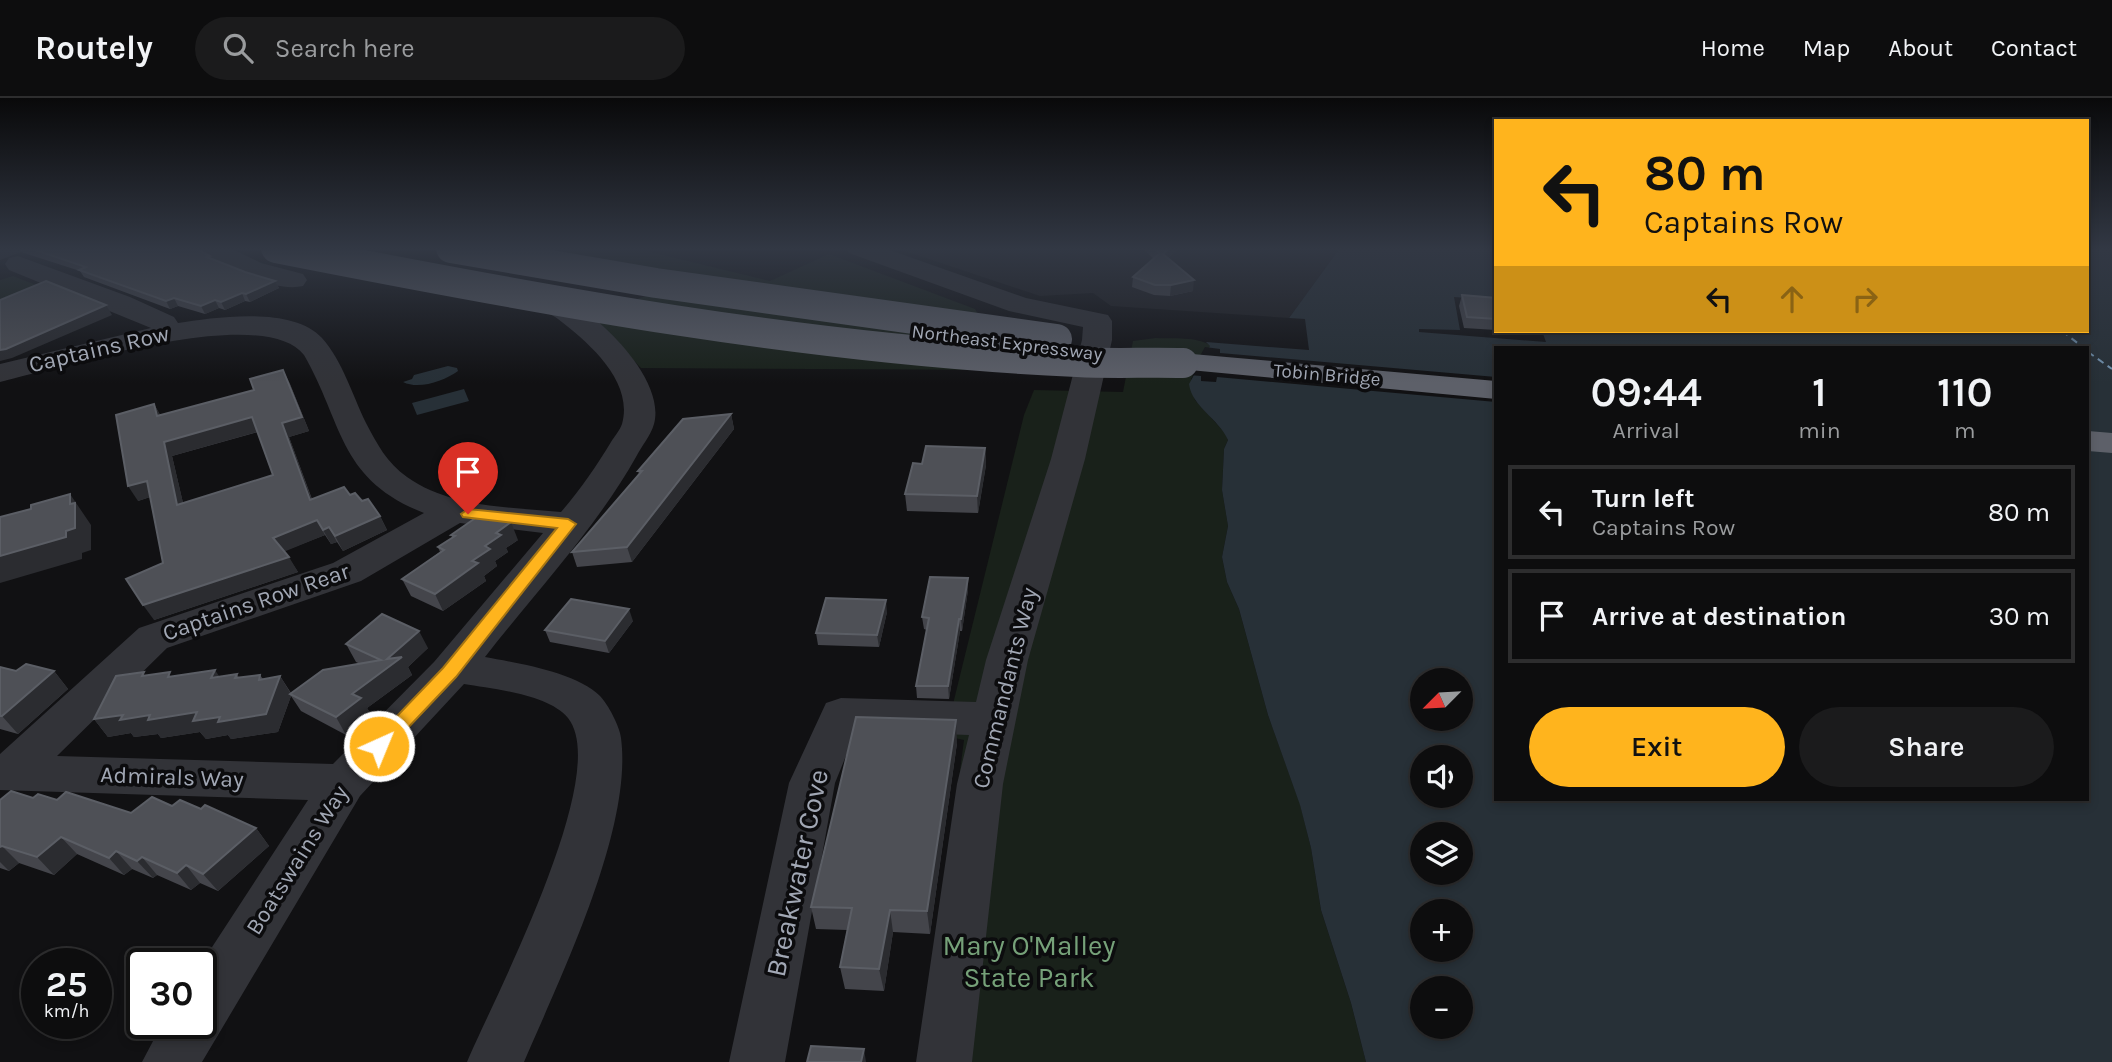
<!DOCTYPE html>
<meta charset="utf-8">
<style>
:root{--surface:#0d0d0e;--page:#1b1b1c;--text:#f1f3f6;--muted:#9a9c9e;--line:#2d2d2e;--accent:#ffb41d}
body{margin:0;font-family:Karla,sans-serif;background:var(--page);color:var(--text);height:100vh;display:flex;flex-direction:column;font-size:26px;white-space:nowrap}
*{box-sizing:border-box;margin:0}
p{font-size:23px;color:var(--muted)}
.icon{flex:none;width:38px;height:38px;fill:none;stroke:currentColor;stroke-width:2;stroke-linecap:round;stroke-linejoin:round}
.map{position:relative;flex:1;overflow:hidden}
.panel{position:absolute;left:1494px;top:248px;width:595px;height:455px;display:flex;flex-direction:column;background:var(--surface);border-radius:0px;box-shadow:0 4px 10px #0003,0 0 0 2px var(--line)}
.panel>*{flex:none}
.hud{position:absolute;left:1494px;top:21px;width:595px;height:214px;border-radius:0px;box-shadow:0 4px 10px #0003,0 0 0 2px var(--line);background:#ffb41d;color:#111;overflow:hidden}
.needle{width:46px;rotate:246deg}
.buttons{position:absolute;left:1410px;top:570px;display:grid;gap:14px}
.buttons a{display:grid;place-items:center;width:63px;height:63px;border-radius:50%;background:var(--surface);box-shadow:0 4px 10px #0003,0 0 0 2px var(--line);font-size:35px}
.speed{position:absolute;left:21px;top:850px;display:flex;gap:14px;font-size:35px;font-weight:700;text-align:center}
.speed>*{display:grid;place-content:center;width:91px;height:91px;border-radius:50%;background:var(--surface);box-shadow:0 4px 10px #0003,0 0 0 2px var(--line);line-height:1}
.speed small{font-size:18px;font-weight:400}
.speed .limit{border:4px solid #111;border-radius:10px;background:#fff;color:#111}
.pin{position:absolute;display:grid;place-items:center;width:60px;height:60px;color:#fff;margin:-72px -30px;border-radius:50% 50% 50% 0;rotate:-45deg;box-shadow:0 0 7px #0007}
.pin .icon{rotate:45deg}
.me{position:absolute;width:77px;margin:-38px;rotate:44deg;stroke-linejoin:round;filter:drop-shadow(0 0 5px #0008)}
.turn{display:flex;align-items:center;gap:24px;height:147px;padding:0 35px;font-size:32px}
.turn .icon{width:91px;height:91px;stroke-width:2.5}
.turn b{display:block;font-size:49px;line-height:60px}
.lanes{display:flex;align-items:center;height:66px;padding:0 35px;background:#0003;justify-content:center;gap:35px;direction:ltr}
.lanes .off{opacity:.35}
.eta{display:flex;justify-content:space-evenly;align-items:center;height:119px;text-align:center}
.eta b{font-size:42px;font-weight:600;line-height:49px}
.cta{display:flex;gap:14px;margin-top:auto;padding:14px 35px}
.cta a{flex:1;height:80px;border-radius:42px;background:var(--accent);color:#111;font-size:28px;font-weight:600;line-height:80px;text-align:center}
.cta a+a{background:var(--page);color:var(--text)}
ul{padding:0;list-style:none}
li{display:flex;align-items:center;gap:21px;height:94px;margin:0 14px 10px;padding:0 21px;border:4px solid var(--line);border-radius:0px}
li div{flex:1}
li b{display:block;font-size:26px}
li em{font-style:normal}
header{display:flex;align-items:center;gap:42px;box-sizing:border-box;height:98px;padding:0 35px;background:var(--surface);border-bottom:2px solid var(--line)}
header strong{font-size:33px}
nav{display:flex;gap:38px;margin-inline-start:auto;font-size:24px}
.search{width:490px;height:63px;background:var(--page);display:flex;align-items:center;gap:18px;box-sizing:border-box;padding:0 24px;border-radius:38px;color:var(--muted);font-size:26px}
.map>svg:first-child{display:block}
</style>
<header>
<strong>Routely</strong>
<div class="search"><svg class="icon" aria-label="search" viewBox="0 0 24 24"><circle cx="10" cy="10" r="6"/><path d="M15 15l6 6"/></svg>Search here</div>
<nav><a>Home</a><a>Map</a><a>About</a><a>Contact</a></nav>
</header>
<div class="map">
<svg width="2112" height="964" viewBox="0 0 2112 964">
<rect width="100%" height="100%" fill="#111113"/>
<!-- built -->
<path fill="#1d1d20" d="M896,150H1340L1289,220L1111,208L1093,195L1040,198Z"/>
<!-- green -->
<g fill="#19211a">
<path d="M488,150H634L770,183L829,156L975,211L1010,272L641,270L590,218L684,184Z"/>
<path d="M13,178L44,190L0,207V182Z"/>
<path d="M1156,240C1172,241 1198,238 1211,248L1191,281L1195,302L1225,335L1228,342L1224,351L1222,392L1228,428L1222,459L1227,484L1239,511L1268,617L1300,706L1311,750L1321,812L1351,905L1366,964H922L964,642L950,639L954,602L1024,317L1034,292L1123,294L1133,243Z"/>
</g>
<!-- water -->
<g fill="#273037" fill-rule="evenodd">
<path d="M1340,150H1496V233H2088V150H2112V964H1366L1351,905L1321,812L1311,750L1300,707L1268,617L1239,511L1227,484L1222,459L1228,428L1222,392L1224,351L1228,342C1219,321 1192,309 1189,286L1210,248L1206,244L1309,252L1305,221L1289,220ZM1496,250H2088V702H1496ZM1423,583H1461V621H1423ZM1423,660H1461V698H1423ZM1423,737H1461V775H1423ZM1423,814H1461V852H1423ZM1423,891H1461V929H1423Z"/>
<path d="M448,268L457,270L458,273C444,283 419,292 403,284L412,281L414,277Z"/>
<path d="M464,291L469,303L417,317L412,305Z"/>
</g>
<!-- pier -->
<g fill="#111113">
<path d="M1454,199L1496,202V233H1542L1546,244L1419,234V231L1460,232Z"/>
<path d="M1205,249L1220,251V255L1496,279V304L1217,279L1216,284L1201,283V278L1189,277Z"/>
</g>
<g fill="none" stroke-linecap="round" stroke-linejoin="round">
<!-- ferry -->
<g stroke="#7596b3" stroke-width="2" stroke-dasharray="7 5" stroke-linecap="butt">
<path d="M2062,233L2084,250"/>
<path d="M2088,254L2112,271"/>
</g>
<!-- minor -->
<g fill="#323338" fill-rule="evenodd">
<path d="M195,150H230L261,165L303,176L307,182L303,188C273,195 225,168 199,155Z"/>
<path d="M845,150H884L1026,200L1108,217L1112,223V242L1085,361L1028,562L1003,686L972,964H916L957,686L969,637L856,633L835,685L785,964H729L789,685L826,605L841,600L976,604L986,562L1051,361L1082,242L1083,229L1009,213L849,155Z"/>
<path d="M18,158L130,199L174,219L178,225C216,219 293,208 322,240C343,264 352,296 366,325C377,346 387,365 407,379C451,410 509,409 561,414C580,392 596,369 611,344C614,339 620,332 622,326C634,283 588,244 558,221C546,211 525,213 516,200L520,194C550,187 585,211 605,230C628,251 663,293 654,326C651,337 641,349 636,359C596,430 535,495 485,559C517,565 576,574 600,598C608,606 620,629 621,640C633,731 560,880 524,964H467C492,904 613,676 568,620C548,596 493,591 464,586L360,698L202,964H142L162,926H201V866L308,702L0,692V656L139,530L333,465L424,415C338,381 344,327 304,257C263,204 59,270 0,284V266L151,230L9,172L5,166L9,160ZM460,425L543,435L434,564L333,666L57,658L167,550L361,483Z"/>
</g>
<!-- highway -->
<g fill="#5d6069" fill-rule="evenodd">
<path d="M1158,253L1496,283V301L1147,268L1143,262L1147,256Z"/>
<path d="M2088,333L2112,335V355L2088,353Z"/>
</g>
<!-- highway-bridge -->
<g stroke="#5d6069" stroke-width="30">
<path d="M276,150C540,202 807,252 1077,264C1112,266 1148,264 1183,265"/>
<path d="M451,150L656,185L1057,241"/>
</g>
</g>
<!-- wall -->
<g fill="#44454b" fill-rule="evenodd">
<path d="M0,150H195L210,158L211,161L245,174L275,183L279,190L250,204L245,203L225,212L219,210L205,216L178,208L170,211L84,179L80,173L21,154Z"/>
<path d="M1142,150H1179L1168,160L1193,193L1170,198L1154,197L1132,189L1133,179L1154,161Z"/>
<path d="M1462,197L1496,200V232L1464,230L1459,208Z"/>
<path d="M283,272L290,286L309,333L289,339L312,401L350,397L362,403L380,418L387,432L343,453L337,444L331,446L325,437L284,453L298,474L154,522L163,465L150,399L138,403L154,306L160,317L254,292ZM258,334L273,377L183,405L172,358Z"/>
<path d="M731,316L734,331L632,464L577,469L572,454L639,376L638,373Z"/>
<path d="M985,350L986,367L978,415L907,413L905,396L922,366Z"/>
<path d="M451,437L518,442L506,450L508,454L495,463L497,468L484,478L486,483L443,513L411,498L402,481L440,454L438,449L453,440Z"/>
<path d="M968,480V492L962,533H960L949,601L917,600L916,588L927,532L924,531L922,519Z"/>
<path d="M887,514L879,549L818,547L816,535Z"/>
<path d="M633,523L609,555L550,544L545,532Z"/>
<path d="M346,546L428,550L408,569L412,577L367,610L372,618L346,637L301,613L291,598L278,634L231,641L228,637L206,641L200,634L161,640L158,636L134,639L131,635L108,639L94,621L146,578L219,579L237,576L239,580L260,577L263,581L280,578L291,595L360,566L356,564Z"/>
<path d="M0,569L16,573H54L68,591L18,636L0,631Z"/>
<path d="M957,645L930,836L893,834L884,893L845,891L840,869L847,832L816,831L811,809Z"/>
<path d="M33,700L57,702L131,715L172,708L201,711L256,730L269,748L218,793L200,785L191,792L157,777L153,780L132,771L124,777L77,756L54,777L19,765L9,773L0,770V702Z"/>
</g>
<!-- shaded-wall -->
<g fill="#2b2c30">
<path d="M5,150H18L21,154L0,162V152Z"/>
<path d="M1169,150H1179L1162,166L1163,156Z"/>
<path d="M1194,182L1193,193L1170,198L1171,187Z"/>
<path d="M275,183L279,190L250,204L246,196Z"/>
<path d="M242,195L245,203L225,212L221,204Z"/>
<path d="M174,200L178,208L170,211L166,203Z"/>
<path d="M215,202L219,210L205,216L201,208Z"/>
<path d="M106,207L112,217L12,260L0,263V252Z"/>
<path d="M283,272L290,286L309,333L289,339L317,416L310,402L282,325Z"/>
<path d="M154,306L162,320L157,318Z"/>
<path d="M731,316L734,331L632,464L627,449Z"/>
<path d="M252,319L260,333L172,358L187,422L177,407L164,344Z"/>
<path d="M985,350L986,367L978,415L977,398Z"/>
<path d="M147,383L156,397L138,403L128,388Z"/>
<path d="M70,396L91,427V452L82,455V461L0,485V458L66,433L70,406Z"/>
<path d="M380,418L387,432L343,453L335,438Z"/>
<path d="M317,422L325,437L281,455L273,440Z"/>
<path d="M511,424L518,442L506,450L508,454L495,463L497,468L484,478L486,483L443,513L435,496L472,463L496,435Z"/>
<path d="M329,429L337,444L331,446L323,432Z"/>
<path d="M289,459L298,474L154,522L143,507Z"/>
<path d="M968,480V492L962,533L961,521Z"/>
<path d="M886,502L887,514L879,549L877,537Z"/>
<path d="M629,511L633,523L609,555L605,543Z"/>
<path d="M959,521L960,533L949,601L948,588Z"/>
<path d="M419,533L428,550L408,569L412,577L367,610L372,618L346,637L336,619L352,596L387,561Z"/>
<path d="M215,572L227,590L211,580Z"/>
<path d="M54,573L68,591L18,636L2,618Z"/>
<path d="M280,578L291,596H290L291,598L278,634L231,641L228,637L206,641L200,634L161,640L158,636L134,639L131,635L108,639L94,621Z"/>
<path d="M956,622L957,645L930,836L927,813Z"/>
<path d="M256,730L269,748L218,793L203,776Z"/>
<path d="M61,739L77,756L54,777L37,759Z"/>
<path d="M2,748L19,765L9,773L0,764V749Z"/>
<path d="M116,753L132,771L124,777L109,760Z"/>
<path d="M142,759L157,777L153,780L137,763Z"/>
<path d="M186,767L200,785L191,792L177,775Z"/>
<path d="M890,812L893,834L884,893L879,871Z"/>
<path d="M864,951L866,964H861Z"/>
</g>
<!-- building -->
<g fill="#4e5056" stroke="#5b5e65" stroke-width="2" fill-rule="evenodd">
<path d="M29,150H195L210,158L207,159L245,174L275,183L246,196L242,195L221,204L215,202L201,208L174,200L166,203L79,172L86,169Z"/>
<path d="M1154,150H1169L1163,156L1194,182L1171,187H1155L1133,179L1160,155Z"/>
<path d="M46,183L106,207L6,251L0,252V202Z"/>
<path d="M1462,197L1496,200V221L1467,219Z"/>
<path d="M283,272L302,319L282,325L310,402L344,389L350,397L355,395L362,403L368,401L380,418L335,438L329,429L323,432L317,422L273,440L289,459L143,507L126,481L163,465L147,383L128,388L116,317L154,306L157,318L254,292L250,281ZM252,319L273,377L177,407L164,344Z"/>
<path d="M731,316L627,449L572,454L642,373H638L683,321Z"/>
<path d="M926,348L985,350L977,398L905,396L913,365L922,366Z"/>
<path d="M70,396V406L75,405V430L66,433V439L0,458V419L31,411V407Z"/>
<path d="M484,414L511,424L496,435L501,437L485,448L490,451L472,463L478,465L435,496L402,481L444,452L438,449L455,438L451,437Z"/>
<path d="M930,479L968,480L961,521H959L948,588H916L929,520L922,519Z"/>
<path d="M826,500L886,502L877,537L816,535Z"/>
<path d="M571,501L629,511L605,543L545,532Z"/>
<path d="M382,516L419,533L387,561L402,559L352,596L361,600L336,619L290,596L323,572L381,562L346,546Z"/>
<path d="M26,566L54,573L2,618H0V569L16,573Z"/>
<path d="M215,572L211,580L237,576L235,580L260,577L259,582L280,578L266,616L218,624L220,619L193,623L197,614L148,622L150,617L120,622L123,617L94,621L116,578L144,574L142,578L170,574L168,579Z"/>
<path d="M856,619L956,622L927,813L890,812L879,871L840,869L852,810L811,809Z"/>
<path d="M11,693L33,700L38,696L57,702L66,694L131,715L152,699L172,708L180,702L201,711L205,707L256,730L203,776L186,767L177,775L142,759L137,763L116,753L109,760L61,739L37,759L2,748L0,749V702Z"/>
<path d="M811,948L864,951L861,964H807Z"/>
</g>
<!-- sky -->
<linearGradient id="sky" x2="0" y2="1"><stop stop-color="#09090a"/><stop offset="0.53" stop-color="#323844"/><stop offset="1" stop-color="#323844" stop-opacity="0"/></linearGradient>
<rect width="2112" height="285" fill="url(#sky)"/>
<!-- route -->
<path fill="#ffb41d" stroke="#a67513" stroke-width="2" d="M468,411L568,421L576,426L456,579L386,653H373L370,648L373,643L443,570L557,430L463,419L461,416Z"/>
<g text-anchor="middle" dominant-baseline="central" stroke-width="7" stroke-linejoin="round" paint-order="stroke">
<!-- far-street labels -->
<g font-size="19" fill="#a1a7b4" stroke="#0c0c0e">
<text transform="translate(1007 245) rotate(7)">Northeast Expressway</text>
<text transform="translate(1327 277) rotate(5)">Tobin Bridge</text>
</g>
<!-- street labels -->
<g font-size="23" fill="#a1a7b4" stroke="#0c0c0e">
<text transform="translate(99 251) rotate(-13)">Captains Row</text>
<text transform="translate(256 504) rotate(-19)">Captains Row Rear</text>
<text transform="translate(1005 590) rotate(-76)">Commandants Way</text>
<text transform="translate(172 679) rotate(2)">Admirals Way</text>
<text transform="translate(297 762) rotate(-58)">Boatswains Way</text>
</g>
<!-- near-street labels -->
<g font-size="28" fill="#a1a7b4" stroke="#0c0c0e">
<text transform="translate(797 775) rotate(-78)">Breakwater Cove</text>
</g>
<!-- near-park labels -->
<g font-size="28" fill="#76a179" stroke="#0c0c0e">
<text x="1029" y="847">Mary O'Malley<tspan x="1029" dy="32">State Park</tspan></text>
</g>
</g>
</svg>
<div class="buttons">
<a><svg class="needle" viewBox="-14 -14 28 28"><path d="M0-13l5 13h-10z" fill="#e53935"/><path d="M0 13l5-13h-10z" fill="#9a9c9e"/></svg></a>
<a><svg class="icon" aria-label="sound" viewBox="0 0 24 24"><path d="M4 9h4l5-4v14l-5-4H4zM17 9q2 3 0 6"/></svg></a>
<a><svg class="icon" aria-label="layers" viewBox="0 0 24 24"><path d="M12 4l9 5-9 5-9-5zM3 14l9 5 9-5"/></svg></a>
<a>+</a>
<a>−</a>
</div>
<div class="speed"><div>25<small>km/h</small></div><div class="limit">30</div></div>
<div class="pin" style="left:468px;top:416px;background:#d93025"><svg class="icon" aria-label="arrive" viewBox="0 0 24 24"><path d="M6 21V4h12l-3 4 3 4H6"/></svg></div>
<svg class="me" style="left:379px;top:648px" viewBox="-20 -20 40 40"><circle r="17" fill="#ffb41d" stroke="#fff" stroke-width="3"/><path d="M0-11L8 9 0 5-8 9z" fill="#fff"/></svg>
<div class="hud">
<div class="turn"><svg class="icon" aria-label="left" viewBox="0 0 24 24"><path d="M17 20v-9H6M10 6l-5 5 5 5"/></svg><div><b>80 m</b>Captains Row</div></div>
<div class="lanes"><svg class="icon" aria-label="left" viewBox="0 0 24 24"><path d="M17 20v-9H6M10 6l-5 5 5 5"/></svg><svg class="icon off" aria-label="ahead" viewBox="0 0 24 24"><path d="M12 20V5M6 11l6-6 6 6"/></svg><svg class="icon off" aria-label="right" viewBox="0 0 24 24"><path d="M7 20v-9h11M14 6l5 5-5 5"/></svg></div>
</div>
<section class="panel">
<div class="eta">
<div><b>09:44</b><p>Arrival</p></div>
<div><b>1</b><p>min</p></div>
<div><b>110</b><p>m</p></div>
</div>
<ul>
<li><svg class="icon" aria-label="left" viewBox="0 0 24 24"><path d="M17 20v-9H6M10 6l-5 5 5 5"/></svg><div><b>Turn left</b><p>Captains Row</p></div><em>80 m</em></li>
<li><svg class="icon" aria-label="arrive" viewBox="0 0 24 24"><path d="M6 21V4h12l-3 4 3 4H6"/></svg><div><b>Arrive at destination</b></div><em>30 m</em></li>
</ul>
<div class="cta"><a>Exit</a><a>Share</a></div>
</section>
</div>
